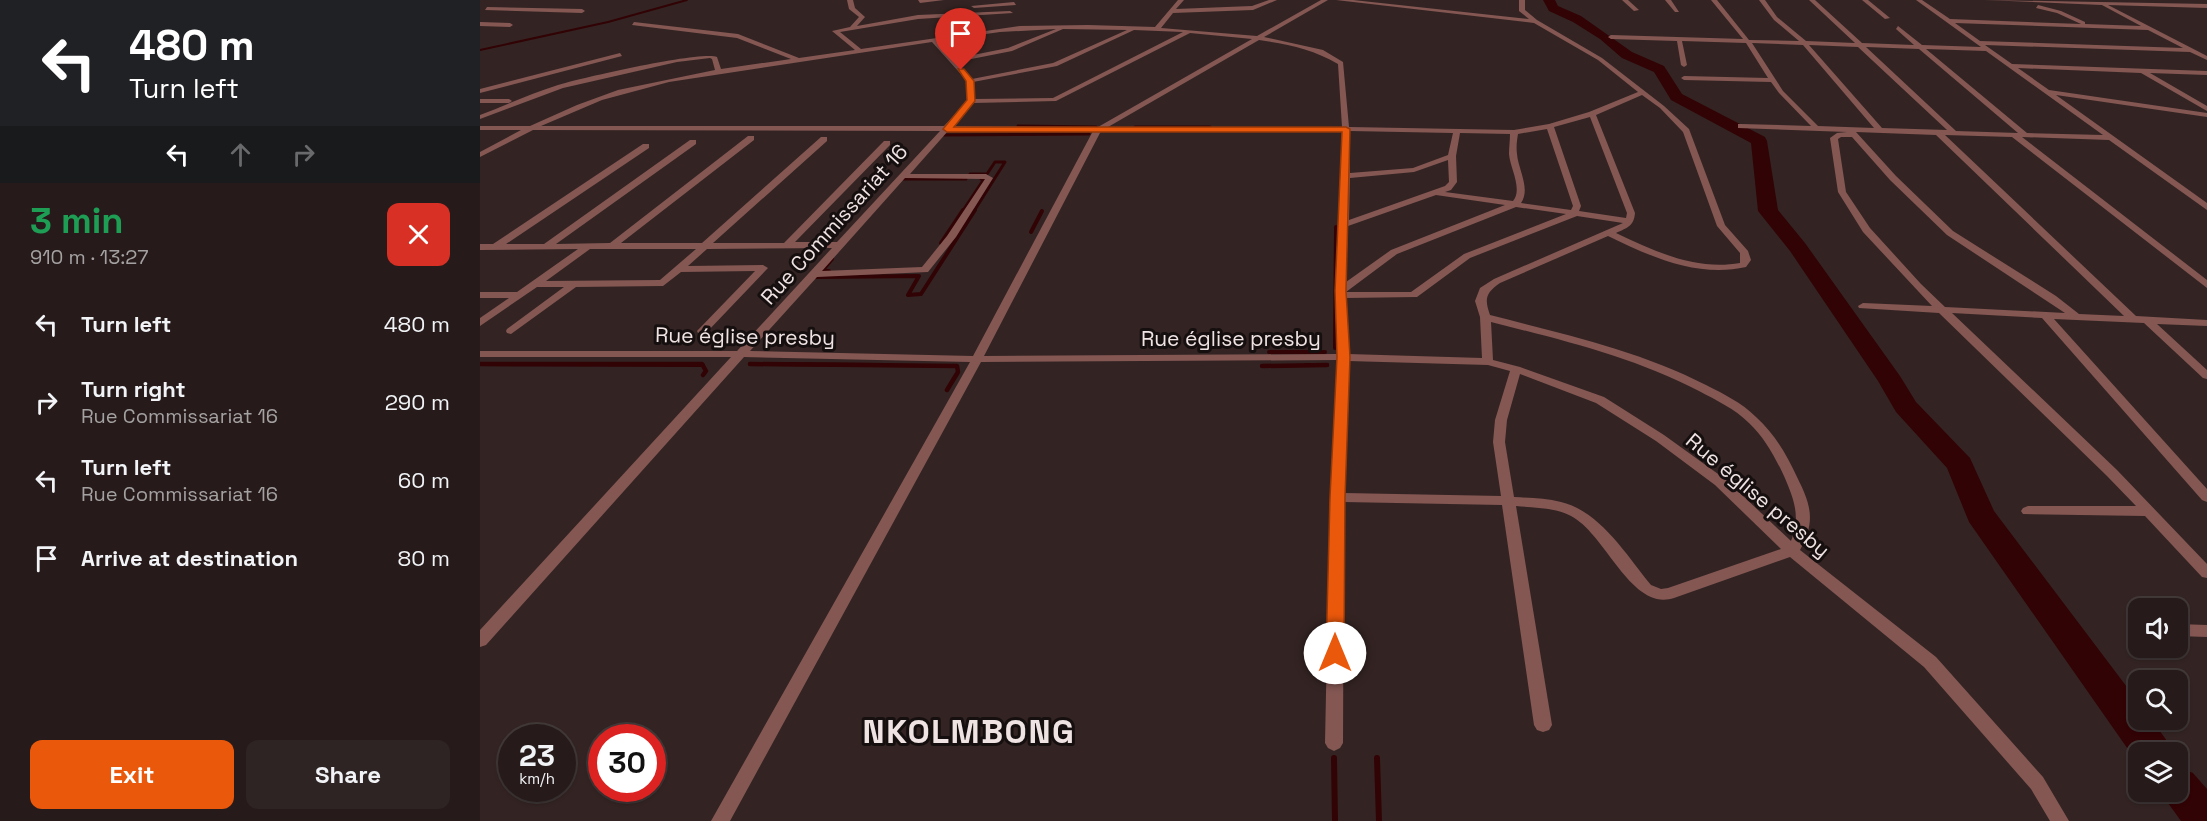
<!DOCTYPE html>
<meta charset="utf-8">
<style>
:root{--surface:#261b1a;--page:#2e2423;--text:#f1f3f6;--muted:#a4a1a2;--line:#423939;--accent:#ea580c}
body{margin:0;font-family:"Space Grotesk",sans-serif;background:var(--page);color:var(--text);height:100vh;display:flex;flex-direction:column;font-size:22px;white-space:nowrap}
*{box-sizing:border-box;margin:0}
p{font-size:20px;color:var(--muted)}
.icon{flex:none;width:33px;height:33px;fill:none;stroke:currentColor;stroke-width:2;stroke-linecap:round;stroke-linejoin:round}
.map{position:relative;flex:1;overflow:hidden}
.sheet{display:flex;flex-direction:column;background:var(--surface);width:480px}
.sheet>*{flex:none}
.banner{background:#202124;color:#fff;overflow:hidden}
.tools{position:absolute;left:1648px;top:598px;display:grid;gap:12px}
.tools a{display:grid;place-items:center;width:60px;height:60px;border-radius:12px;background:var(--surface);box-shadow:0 2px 4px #0004,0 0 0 2px var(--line);font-size:30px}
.speed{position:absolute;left:18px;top:724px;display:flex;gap:12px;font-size:30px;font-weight:700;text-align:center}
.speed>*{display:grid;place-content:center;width:78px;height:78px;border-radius:50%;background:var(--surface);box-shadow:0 2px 4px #0004,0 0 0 2px var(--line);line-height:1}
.speed small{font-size:15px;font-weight:400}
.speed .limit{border:9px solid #d22;background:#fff;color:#111}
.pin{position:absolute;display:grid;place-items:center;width:51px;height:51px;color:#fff;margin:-62px -26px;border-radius:50% 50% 50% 0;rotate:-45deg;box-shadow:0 0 6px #0007}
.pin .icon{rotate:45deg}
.me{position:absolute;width:66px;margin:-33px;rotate:0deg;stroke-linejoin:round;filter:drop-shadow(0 0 4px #0008)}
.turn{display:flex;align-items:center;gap:21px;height:126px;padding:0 30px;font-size:27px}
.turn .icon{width:78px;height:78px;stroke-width:2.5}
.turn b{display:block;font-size:42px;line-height:51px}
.lanes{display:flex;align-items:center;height:57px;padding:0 30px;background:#0003;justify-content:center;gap:30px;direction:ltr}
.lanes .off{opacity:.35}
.round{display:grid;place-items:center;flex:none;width:63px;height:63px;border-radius:12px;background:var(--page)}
.headline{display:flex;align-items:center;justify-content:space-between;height:102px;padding:0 30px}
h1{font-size:36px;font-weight:600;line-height:45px;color:#1e9e55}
.primary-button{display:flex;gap:12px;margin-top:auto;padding:12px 30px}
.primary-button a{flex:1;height:69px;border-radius:12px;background:var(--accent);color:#fff;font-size:24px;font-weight:600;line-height:69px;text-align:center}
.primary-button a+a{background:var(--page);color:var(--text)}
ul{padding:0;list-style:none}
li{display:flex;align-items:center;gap:18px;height:78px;padding:0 30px}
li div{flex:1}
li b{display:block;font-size:22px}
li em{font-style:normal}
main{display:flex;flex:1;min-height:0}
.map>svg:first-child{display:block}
</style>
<main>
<section class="sheet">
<div class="banner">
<div class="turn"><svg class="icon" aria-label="left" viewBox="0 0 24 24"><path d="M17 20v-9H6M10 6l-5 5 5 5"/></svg><div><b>480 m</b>Turn left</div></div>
<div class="lanes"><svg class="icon" aria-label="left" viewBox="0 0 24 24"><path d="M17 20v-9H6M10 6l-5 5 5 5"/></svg><svg class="icon off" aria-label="ahead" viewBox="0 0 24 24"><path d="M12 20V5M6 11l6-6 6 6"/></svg><svg class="icon off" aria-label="right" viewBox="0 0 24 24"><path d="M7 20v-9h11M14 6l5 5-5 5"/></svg></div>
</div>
<div class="headline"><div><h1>3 min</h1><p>910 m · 13:27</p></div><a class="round" style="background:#d93025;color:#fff"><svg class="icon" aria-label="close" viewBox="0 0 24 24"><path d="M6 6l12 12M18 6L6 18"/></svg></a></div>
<ul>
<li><svg class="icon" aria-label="left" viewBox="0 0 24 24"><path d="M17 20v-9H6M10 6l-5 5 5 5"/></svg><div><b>Turn left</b></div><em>480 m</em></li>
<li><svg class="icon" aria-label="right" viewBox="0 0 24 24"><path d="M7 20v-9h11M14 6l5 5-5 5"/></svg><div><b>Turn right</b><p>Rue Commissariat 16</p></div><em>290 m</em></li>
<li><svg class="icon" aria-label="left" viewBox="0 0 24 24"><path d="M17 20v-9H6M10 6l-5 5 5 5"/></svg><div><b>Turn left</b><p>Rue Commissariat 16</p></div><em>60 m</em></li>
<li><svg class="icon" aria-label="arrive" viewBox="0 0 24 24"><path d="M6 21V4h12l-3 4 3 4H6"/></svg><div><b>Arrive at destination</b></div><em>80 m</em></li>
</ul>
<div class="primary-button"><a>Exit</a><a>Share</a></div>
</section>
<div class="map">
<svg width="1727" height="821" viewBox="0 0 1727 821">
<rect width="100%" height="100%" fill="#332423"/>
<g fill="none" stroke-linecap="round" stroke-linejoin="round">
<!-- stream-far4 -->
<path stroke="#320305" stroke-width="2" d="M0,50L128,22L207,0"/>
<!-- stream-far3 -->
<g stroke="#320305" stroke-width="3">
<path d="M538,126L616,127"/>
<path d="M655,127H730"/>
<path d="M464,135L609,134"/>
<path d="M490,174H507L515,162H525L496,208"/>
<path d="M421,179H486"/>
<path d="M482,212L504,179H501"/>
</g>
<!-- stream-far2 -->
<g stroke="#320305" stroke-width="4">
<path d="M551,232L562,211"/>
<path d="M461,243L483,210"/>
<path d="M349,271H342L352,259"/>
<path d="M336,277L439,276L428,295L441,294L495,210"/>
<path d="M855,348L856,227"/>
<path d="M789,352H845"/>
<path d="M0,364L223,365"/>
<path d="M270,364L407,365"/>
<path d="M826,365H847"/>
</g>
<!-- stream-far1 -->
<g stroke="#320305" stroke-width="4.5">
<path d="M0,364H222L226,371L223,375"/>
<path d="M270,364L477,366L478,372L467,390"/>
<path d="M782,366L847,365"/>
</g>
<!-- stream -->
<g stroke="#320305" stroke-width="6">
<path d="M854,758L855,821"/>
<path d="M897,758L899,821"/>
</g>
<!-- river -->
<g fill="#320305" fill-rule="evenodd">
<path d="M1063,0H1075L1078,6L1101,16L1152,52L1184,66L1202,94L1285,137L1287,141L1298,210L1325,243L1420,376L1436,402L1490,458L1514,511L1659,703V720H1672L1687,741L1693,753H1659V765L1489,522L1467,468L1416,412L1398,381L1310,251L1278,211L1271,143L1191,100L1174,72L1142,58L1120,39L1093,22L1069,11Z"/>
<path d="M1698,767L1713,773L1727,789V821H1701L1680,792H1698Z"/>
</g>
<!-- street -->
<g fill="#845753" fill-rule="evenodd">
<path d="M367,0H373L375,8L385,17L377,26L438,15L530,11L533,13L438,19L360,32L381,49L540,26L608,25L675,27L698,0H704L696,9L772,6L789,0H797L773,10L693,13L681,28L777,36L841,0H848L784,37L843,50L863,62L869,127L1034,130L1069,124L1109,112L1158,92L1118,60L1054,23L856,0H873L1049,19L1039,11V0H1045V10L1057,20L1122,58L1184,106L1209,129L1245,225L1268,251L1271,260L1266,267C1218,278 1171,257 1128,236L1020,283C1006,293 1004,298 1010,315C1083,334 1158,350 1226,385C1244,394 1262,403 1276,417C1294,433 1307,455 1317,477C1331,505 1336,521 1320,550L1456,657L1563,777L1589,821H1570L1551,789L1444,667L1310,557L1194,598C1151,612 1126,534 1091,516C1074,507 1054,508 1036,506L1072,725L1069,730L1063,732L1057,730L1054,725L1022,505L864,502L863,743L860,748L854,751L848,748L845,743L850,497L857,360L501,362L250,821H231L490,362L264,357L6,645L0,647V630L251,357H0V351H257L352,248L227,249L208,266L283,265L288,268L226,333H218L217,331L275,271L201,272L183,286L96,287L31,334L27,333L26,331L27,329L84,287H57L0,326V318L29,298H0V292H37L98,249L0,250V244H13L163,144H169V148L26,244H64L210,140H216V144L76,244L130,243L268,136H274V140L141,243H222L341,137H347V141L233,243H304L404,141H410V145L315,242H357L460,131L53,130L0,157V152L41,130H0V126H50L97,105L138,90L235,70L232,59L230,58L197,62L83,88L0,119V115C26,105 52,93 78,85C100,78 223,50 237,57L241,69L311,59L257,38L152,25L154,22L258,34L319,58L375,50L352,31L370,27L379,17L369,9ZM576,29L528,48L473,59L457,41L520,32ZM583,29L647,30L573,63L492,79L476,62L532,51ZM654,30L703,32L573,98L494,99L493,82L577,66ZM710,33L772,39L618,127L472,126L493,103L576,101ZM779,40C807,44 833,49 858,64L862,127H628ZM452,42L487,81L488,101L464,126H61L122,100L189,82ZM1162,95L1180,108L1203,132L1237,226L1260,253V263C1216,271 1174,251 1136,233C1147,228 1154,226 1155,213L1116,115ZM1110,117L1147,213L1146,218L1099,211L1101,206L1074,127ZM1067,129L1093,206L1091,210L1041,203C1051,189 1038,169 1037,154C1036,147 1037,140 1038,134ZM468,131H613L493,356L270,351L337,277L448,272L476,237L513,178L506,174H430ZM621,131H862L856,291L857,354L504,356ZM870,131L973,133L968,155L933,168L870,173ZM980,133L1030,134C1030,141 1029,147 1029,154C1030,168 1043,189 1033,201L965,192L971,190L977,182L976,156ZM968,160L969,182L965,186L869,220L870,178L934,172ZM425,178L505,179L467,236L442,267L342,271ZM956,195L1025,205L911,250L866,282L868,226ZM1036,207L1086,214L984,254L931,292H866L917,254ZM1097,216L1143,223L1014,279L1000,288L995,301L1000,317L1002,358L868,354L866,298L937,297L990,258ZM110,249H216L180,280L66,281ZM1011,322C1082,340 1153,357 1219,391C1236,400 1255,409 1269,423C1284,437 1295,457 1304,476C1314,499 1321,517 1311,541L1245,479L1184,435L1124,397L1040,367L1013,360ZM868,361L1008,365L1030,371L1015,420L1013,442L1021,496L864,493ZM1040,374L1116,403L1176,441L1235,485L1301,549L1188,588L1181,589L1171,585C1147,556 1120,511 1081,502C1066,498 1049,498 1034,497L1025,442L1027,420Z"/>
<path d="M438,0H464L440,3Z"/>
<path d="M1142,0H1148L1159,10L1154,11Z"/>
<path d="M1185,0H1191L1199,12H1195Z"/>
<path d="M1231,0H1237L1269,40L1319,41L1294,20L1279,0H1285L1297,17L1326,41L1375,43L1329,0H1335L1382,43L1434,45L1416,29L1418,26L1442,45L1501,47L1436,0H1442L1470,19L1601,24L1577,13L1556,8L1558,5L1581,11L1605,22V24L1661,26L1622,5L1504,0L1727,4V8L1628,5L1727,56V60L1710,52L1505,45L1532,64L1727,71V75L1670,73L1727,106V111L1661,73L1538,68L1569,90L1727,113V117L1576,95L1727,203V210L1629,140L1542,137L1727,280V288L1532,137L1465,135L1656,316L1727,320V326L1677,324L1727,370V379L1723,378L1664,323L1574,319L1727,489V502L1722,500L1562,318L1472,313L1637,470L1727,564V578L1722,577L1665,516L1543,514L1541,511L1543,508L1548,506H1656L1627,476L1459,313L1379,308L1378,306L1383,303L1452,306L1383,232L1358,192L1350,138L1357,133L1367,132L1258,128V124H1261L1331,126L1299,93L1291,82L1204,80L1201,78L1204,76L1288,78L1266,43L1202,41L1207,65L1204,67L1201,65L1197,41L1131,39L1128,37L1131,35L1263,39ZM1475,23L1668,30L1703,48L1500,41ZM1272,43L1323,45L1394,128L1338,126L1303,91ZM1329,45L1378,47L1467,130L1402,128ZM1386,47L1439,49L1538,133L1476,131ZM1446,49L1506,51L1623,135L1547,133ZM1376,132L1456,135L1644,316L1599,314L1576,296L1473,231L1416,176ZM1361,137H1372L1410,180L1467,235L1585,313L1465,307L1441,284L1390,228L1366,192L1358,139Z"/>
<path d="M1382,0H1388L1410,18L1405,19Z"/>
<path d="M534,2L536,5L494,8L491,6Z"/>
<path d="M7,7L102,9L105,11L102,13L5,10Z"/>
<path d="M0,22L30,23L33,25L30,27L0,26Z"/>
<path d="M140,53L142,56L0,93V89Z"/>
<path d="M0,99H29L32,101L29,103H0Z"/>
<path d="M1698,624L1727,625V637L1698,636Z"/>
</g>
</g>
<!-- route -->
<path fill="#ea580c" stroke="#983908" stroke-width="1.5" d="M478,69H484L494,81L495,101L474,127H866L870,129L866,291L870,357L865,497L864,653L862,658L855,660L849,658L846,653L850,497L857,357L855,291L862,132H467L463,129L487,100L486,81Z"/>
<g text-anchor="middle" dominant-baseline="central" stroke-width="6" stroke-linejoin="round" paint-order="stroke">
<!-- street labels -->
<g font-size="21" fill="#efe4e3" stroke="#160f0f">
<text transform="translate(354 224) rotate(-48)">Rue Commissariat 16</text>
<text transform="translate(265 336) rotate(1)">Rue église presby</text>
<text x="751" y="338">Rue église presby</text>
<text transform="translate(1278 495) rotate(40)">Rue église presby</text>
</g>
<!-- near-district labels -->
<g font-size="33" font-weight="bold" letter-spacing="1.5" fill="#efe4e3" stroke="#160f0f">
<text x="489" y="732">NKOLMBONG</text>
</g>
</g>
</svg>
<div class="tools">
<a><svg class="icon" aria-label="sound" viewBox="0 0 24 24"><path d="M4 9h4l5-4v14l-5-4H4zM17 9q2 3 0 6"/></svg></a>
<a><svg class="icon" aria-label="search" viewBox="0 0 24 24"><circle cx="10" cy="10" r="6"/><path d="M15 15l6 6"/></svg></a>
<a><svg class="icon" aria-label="layers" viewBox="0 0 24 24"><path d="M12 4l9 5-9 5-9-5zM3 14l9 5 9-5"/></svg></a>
</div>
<div class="speed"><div>23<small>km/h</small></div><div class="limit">30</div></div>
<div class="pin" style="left:481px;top:70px;background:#d93025"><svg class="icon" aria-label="arrive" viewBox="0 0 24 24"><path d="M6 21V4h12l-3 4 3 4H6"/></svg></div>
<svg class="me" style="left:855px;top:653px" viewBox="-20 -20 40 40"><circle r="19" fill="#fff"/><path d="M0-13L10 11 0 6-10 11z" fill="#ea580c"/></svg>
</div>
</main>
